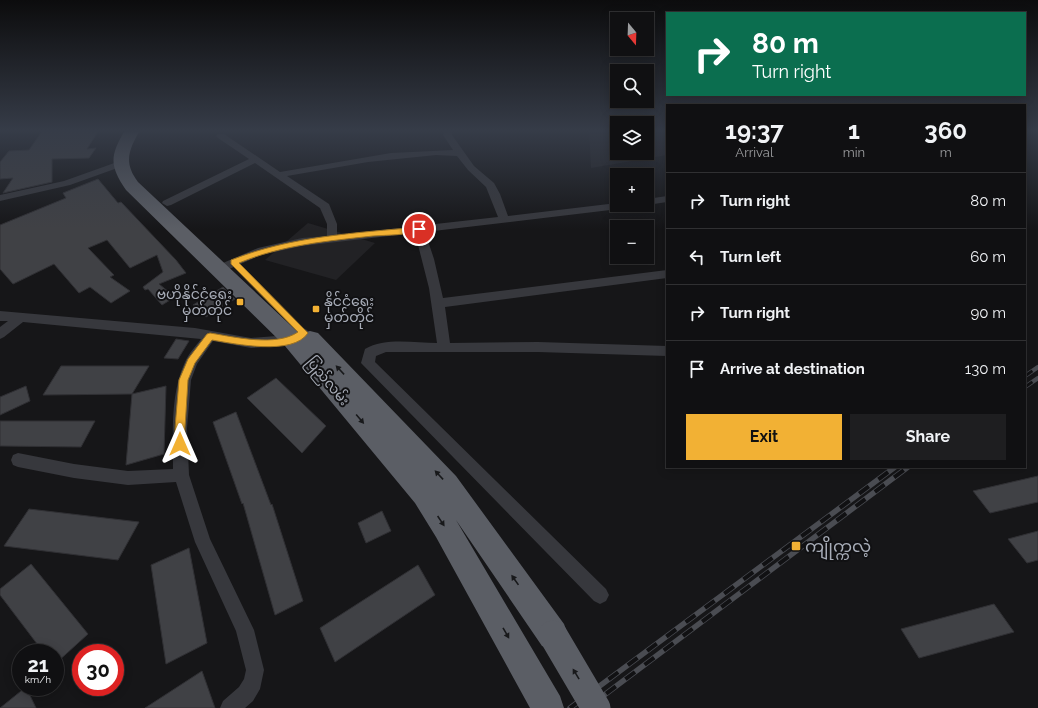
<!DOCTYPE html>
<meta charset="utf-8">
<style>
:root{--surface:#101012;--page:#1e1e20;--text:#f1f3f6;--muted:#9c9d9f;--line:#303032;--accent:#f2b134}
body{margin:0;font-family:Raleway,"Noto Sans Myanmar",sans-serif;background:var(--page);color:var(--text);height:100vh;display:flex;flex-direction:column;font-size:15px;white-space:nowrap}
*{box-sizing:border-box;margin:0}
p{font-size:13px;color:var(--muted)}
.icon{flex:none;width:22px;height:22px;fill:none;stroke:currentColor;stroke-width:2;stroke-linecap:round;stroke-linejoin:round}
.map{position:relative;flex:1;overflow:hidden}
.sheet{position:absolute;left:666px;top:104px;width:360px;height:364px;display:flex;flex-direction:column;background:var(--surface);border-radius:0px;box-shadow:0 2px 10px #0003,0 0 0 1px var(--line)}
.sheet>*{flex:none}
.banner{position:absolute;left:666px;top:12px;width:360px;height:84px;border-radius:0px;box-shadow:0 2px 10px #0003,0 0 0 1px var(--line);background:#0b6e4f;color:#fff;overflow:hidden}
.needle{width:26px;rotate:161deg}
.controls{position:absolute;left:610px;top:12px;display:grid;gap:8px}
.controls a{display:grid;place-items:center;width:44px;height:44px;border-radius:0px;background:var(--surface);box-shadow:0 2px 10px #0003,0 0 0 1px var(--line);font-size:20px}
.speed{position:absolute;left:12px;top:644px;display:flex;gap:8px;font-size:20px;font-weight:700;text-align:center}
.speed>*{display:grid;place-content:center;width:52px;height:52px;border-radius:50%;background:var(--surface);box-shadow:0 2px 10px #0003,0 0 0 1px var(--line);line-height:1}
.speed small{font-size:10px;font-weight:400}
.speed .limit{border:6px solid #d22;background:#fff;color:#111}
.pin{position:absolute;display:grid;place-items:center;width:34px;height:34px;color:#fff;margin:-17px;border:2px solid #fff;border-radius:50%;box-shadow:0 1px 4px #0007}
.me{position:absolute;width:44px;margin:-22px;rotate:0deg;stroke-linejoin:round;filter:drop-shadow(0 0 3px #0008)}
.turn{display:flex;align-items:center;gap:14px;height:84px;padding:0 20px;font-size:18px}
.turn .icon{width:52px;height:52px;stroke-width:2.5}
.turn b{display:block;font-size:28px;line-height:34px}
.eta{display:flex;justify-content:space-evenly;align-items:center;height:68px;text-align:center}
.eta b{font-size:24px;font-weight:700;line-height:28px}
.primary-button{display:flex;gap:8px;margin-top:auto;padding:8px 20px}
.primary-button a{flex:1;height:46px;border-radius:0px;background:var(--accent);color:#111;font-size:16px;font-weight:700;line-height:46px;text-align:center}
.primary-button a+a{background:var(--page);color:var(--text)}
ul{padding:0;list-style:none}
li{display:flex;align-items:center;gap:12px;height:56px;padding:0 20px;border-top:1px solid var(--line)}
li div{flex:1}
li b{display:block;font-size:15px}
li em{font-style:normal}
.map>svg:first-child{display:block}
</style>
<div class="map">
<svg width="1038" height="708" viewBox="0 0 1038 708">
<rect width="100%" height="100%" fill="#161618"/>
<!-- built -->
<g fill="#222225">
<path d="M594,130H617V153H647V130H667V155L591,168L589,131Z"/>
<path d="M308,223L375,243L336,280L265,260Z"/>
</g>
<!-- building -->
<g fill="#404145" stroke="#303034">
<path d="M43,130H99L87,149L96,148L89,158L52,159V182L3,193L13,178L0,179V162L9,151L29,150Z"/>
<path d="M98,179L118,203L121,202L139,221L176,260L186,273L159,284L175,297L162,305L148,289L145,290L143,287L163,272L157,255L130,268L107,240L88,248L114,275L110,277L130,291L111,303L90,287L79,293L54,264L13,284L0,269V225L66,198L63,193Z"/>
<path d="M223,287L235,299L206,317L193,305Z"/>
<path d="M176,339L189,341L178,359L164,358Z"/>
<path d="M61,366H149L132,394L43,395Z"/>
<path d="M276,378L326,426L302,453L247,398Z"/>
<path d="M26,386L30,401L0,415V397Z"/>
<path d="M166,386L164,454L126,465L132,394Z"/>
<path d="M236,412L271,505L272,504L303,601L275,615L243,503L242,504L213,422Z"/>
<path d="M0,421H95L81,447L0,446Z"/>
<path d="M1038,476V502L990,513L973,491Z"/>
<path d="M29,509L139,522L118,560L4,546Z"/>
<path d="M382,511L391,531L366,543L358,523Z"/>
<path d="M1038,531V560L1027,563L1008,539Z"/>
<path d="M189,548L207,643L166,664L151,565Z"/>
<path d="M31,564L88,634L55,664V653H44L0,595V589Z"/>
<path d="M418,565L435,595L335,662L320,628Z"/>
<path d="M994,604L1014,632L919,658L901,629Z"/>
<path d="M202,671L215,708H145Z"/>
<path d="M26,687L36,708H0Z"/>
</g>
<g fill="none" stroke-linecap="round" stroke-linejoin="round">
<!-- minor -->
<g fill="#37383d" fill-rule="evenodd">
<path d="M444,130H453L452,135L474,166L494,183L500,194L508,216L617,203V205H632L627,208L425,232L434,259L443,298L667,270V278L445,307L450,343L538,342L667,346V356L538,352H386L376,356L375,362L606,589L609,595L606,601L600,604L594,601L361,363L365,349C385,337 415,343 437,343L429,288L415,233L302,246L261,255L220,273L216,272L214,269L216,266L258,248L302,238L327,236V224L320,208L255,163L171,205L167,206L162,203L163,201L249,159L218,138L216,136L218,134H224L280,172L391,153L453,150L443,135ZM436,155L457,156L468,170L486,187L498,217L337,235V224L329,204L287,176L368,162Z"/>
<path d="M120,161L125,164L123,166L70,185L0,201V195L64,181Z"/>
<path d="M667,196V202L647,205V199Z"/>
<path d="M0,311L195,328L251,338L290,335L299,330L303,328L307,330L309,333L307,336L293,345L251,348L213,341L197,364L191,380L187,428L189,475L210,539L254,630L264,670L260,689L253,701L245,708H220L223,701L239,687L244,679L246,670L236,631L195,542L176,482L128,485L74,478L18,467L13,465L11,460L13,455L18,453L74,464L128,471L173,469C173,434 170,394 185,362C189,353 196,346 201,339L23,322L4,337L0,339V327L8,321H0Z"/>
</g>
<!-- trunk -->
<path fill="#5b5e65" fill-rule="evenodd" d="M125,130H140C129,150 123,162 138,182L301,335L302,333L310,331L318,333L456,476L564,624L568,635L564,646L553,650L542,646L456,520L560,696L564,708H530L436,537L415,503L285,346L126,190C109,165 110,156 125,130Z"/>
<defs>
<g id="rail-far1">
<path d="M1025,376L1038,367"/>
<path d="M1025,387L1038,378"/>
</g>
<g id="rail">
<path d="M570,708L895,467"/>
<path d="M587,708L908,467"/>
</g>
</defs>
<!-- rail-far1 casing -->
<use href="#rail-far1" stroke="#4a4c52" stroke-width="4.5"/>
<!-- rail casing -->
<use href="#rail" stroke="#4a4c52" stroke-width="5.5"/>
<!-- rail-far1 -->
<use href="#rail-far1" stroke="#111113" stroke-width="3" stroke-dasharray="9" stroke-linecap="butt"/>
<!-- rail -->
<use href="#rail" stroke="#111113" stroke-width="4" stroke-dasharray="12" stroke-linecap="butt"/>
<!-- trunk-bridge -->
<path stroke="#5b5e65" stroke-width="29" d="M553,635L596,708"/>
</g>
<!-- one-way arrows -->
<defs><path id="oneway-solid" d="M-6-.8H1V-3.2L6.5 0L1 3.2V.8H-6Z"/></defs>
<g fill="#18191b">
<use href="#oneway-solid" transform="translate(340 370) rotate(-133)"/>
<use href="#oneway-solid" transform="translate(360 419) rotate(50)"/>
<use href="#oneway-solid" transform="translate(439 475) rotate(-133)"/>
<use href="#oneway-solid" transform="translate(441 521) rotate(56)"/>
<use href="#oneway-solid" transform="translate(515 580) rotate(-125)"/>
<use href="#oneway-solid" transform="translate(506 633) rotate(60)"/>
<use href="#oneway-solid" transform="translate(576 674) rotate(-121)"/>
</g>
<!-- sky -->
<linearGradient id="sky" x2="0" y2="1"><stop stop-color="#0c0c0d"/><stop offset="0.57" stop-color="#363c48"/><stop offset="1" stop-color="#363c48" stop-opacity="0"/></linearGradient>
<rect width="1038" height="229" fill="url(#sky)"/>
<!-- route -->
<path fill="#f2b134" stroke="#9d7322" d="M419,227L422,228V231C407,235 389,235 373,236C328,241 282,245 239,263L308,333C293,356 235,344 212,340L195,363L188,380L185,428V444L184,447L180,448L176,447L175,444V428L179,380L188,359L207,334L210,333C235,337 276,347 298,332L231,264V260C291,236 356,233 419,227Z"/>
<!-- markers -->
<g fill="#f2b134" stroke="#111113" stroke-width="1.5">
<rect x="236" y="298" width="8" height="8" rx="2"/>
<rect x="312" y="305" width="8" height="8" rx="2"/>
<rect x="791" y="541" width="10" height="10" rx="2"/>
</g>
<g text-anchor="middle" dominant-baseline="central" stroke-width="4" stroke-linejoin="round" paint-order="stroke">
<!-- poi labels -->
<g font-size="14" fill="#a8adb8" stroke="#111113" text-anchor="end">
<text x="232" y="294">ဗဟိုနိုင်ငံရေး<tspan x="232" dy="16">မှတ်တိုင်</tspan></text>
<text x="324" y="301" text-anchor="start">နိုင်ငံရေး<tspan x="324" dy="16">မှတ်တိုင်</tspan></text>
</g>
<!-- street labels -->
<g font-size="14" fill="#a8adb8" stroke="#111113">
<text transform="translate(328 381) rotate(50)">ပြည်လမ်း</text>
</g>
<!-- near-poi labels -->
<g font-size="17" fill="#a8adb8" stroke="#111113" text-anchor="start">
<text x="805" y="546">ကျိုက္ကလဲ့</text>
</g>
</g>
</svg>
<div class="controls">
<a><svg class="needle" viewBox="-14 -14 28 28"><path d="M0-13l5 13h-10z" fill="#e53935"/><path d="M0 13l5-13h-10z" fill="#9c9d9f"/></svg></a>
<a><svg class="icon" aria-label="search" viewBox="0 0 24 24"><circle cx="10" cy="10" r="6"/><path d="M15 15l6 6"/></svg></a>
<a><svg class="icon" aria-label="layers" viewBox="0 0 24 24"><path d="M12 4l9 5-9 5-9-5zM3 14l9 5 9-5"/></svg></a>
<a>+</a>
<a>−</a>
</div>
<div class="speed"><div>21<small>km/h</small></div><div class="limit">30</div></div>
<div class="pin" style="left:419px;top:229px;background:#d93025"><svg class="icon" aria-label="arrive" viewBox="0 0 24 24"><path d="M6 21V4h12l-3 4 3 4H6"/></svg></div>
<svg class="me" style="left:180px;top:444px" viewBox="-20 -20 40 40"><path d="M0-17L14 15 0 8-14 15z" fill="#f2b134" stroke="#fff" stroke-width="4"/></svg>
<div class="banner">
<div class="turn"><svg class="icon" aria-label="right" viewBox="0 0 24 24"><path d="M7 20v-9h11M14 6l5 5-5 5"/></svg><div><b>80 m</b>Turn right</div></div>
</div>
<section class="sheet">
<div class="eta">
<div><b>19:37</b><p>Arrival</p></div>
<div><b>1</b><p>min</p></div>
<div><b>360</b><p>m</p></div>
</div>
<ul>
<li><svg class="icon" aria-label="right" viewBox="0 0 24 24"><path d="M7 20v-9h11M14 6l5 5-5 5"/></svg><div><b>Turn right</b></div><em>80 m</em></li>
<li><svg class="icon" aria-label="left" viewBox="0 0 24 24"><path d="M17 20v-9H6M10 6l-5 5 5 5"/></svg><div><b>Turn left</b></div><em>60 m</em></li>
<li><svg class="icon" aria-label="right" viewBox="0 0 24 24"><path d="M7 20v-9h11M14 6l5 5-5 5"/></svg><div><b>Turn right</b></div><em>90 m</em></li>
<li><svg class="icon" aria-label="arrive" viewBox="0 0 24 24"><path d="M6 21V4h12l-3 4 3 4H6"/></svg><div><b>Arrive at destination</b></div><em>130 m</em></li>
</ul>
<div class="primary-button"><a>Exit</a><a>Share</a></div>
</section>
</div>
